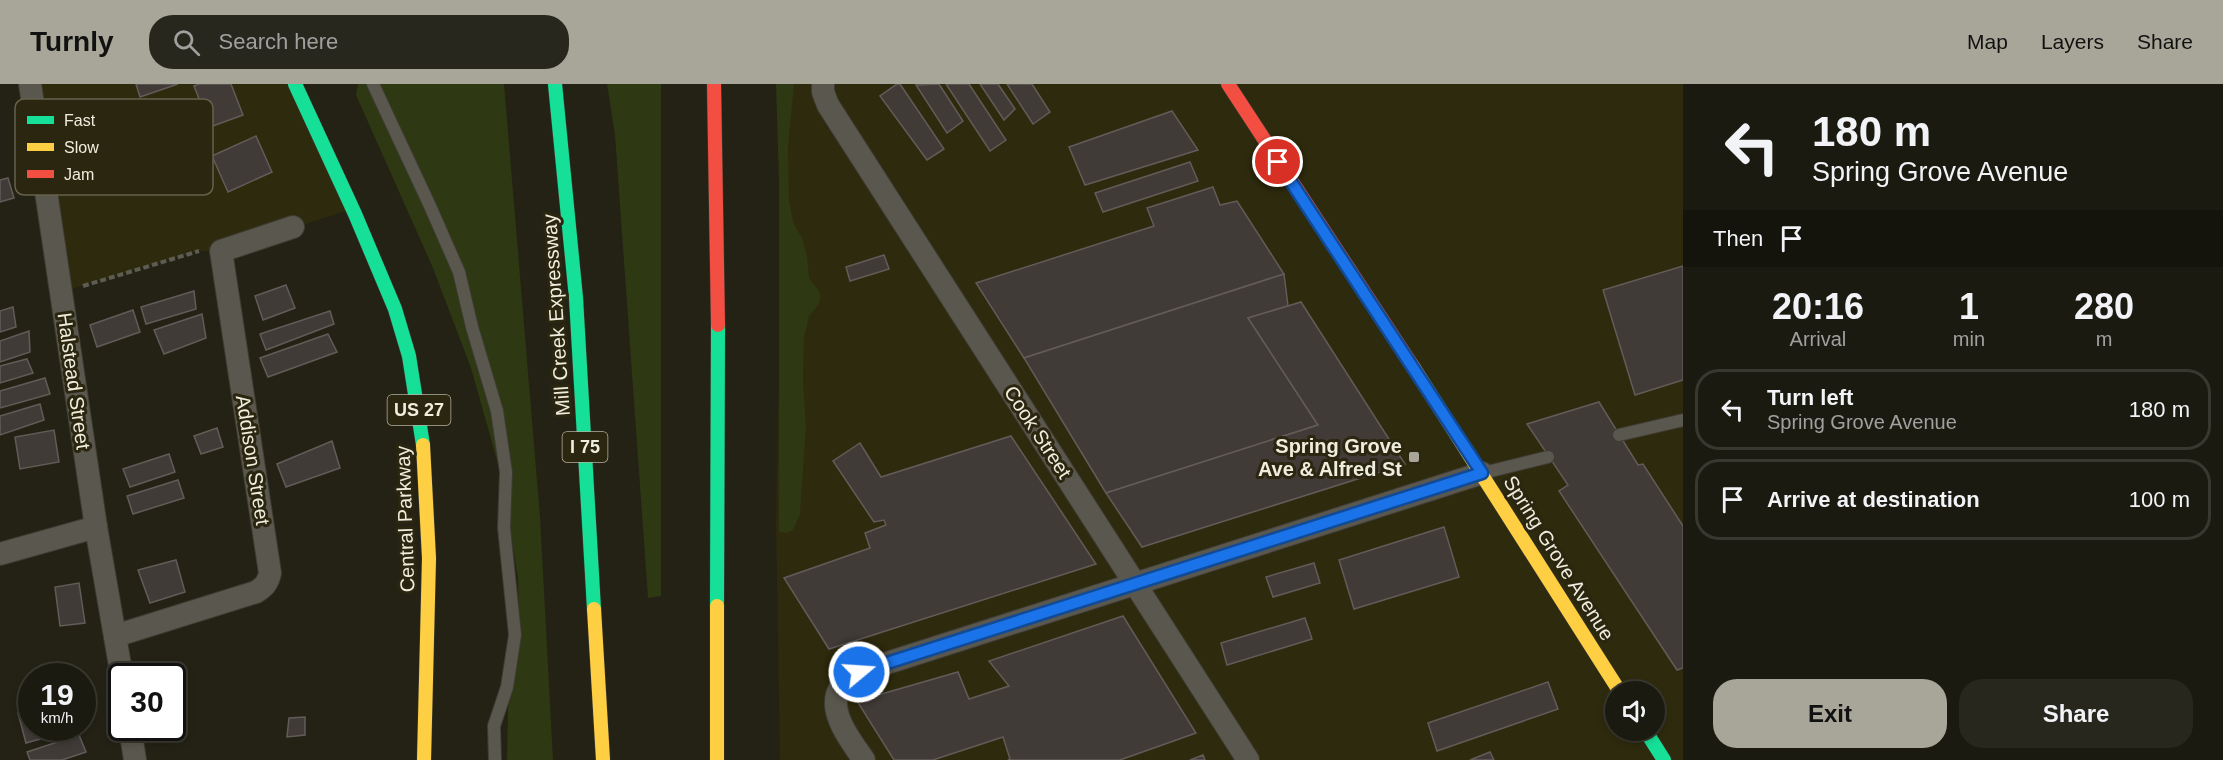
<!DOCTYPE html>
<style>
:root{--surface:#1b1a10;--page:#28271e;--text:#f1f3f6;--muted:#a0a19f;--line:#393830;--accent:#a8a698}
body{margin:0;font-family:Helvetica,sans-serif;background:var(--page);color:var(--text);height:100vh;display:flex;flex-direction:column;font-size:22px;white-space:nowrap}
*{box-sizing:border-box;margin:0}
p{font-size:20px;color:var(--muted)}
.icon{flex:none;width:33px;height:33px;fill:none;stroke:currentColor;stroke-width:2;stroke-linecap:round;stroke-linejoin:round}
.map{position:relative;flex:1;overflow:hidden}
.drawer{display:flex;flex-direction:column;background:var(--surface);width:540px}
.drawer>*{flex:none}
.top-card{background:#1b1a10;color:var(--text);overflow:hidden}
.buttons{position:absolute;left:1605px;top:597px;display:grid;gap:12px}
.buttons a{display:grid;place-items:center;width:60px;height:60px;border-radius:50%;background:var(--surface);box-shadow:0 3px 9px #0003,0 0 0 2px var(--line);font-size:30px}
.speed{position:absolute;left:18px;top:579px;display:flex;gap:12px;font-size:30px;font-weight:700;text-align:center}
.speed>*{display:grid;place-content:center;width:78px;height:78px;border-radius:50%;background:var(--surface);box-shadow:0 3px 9px #0003,0 0 0 2px var(--line);line-height:1}
.speed small{font-size:15px;font-weight:400}
.speed .limit{border:3px solid #111;border-radius:9px;background:#fff;color:#111}
.pin{position:absolute;display:grid;place-items:center;width:51px;height:51px;color:#fff;margin:-26px;border:3px solid #fff;border-radius:50%;box-shadow:0 2px 6px #0007}
.me{position:absolute;width:66px;margin:-33px;rotate:72deg;stroke-linejoin:round;filter:drop-shadow(0 0 4px #0008)}
.turn{display:flex;align-items:center;gap:21px;height:126px;padding:0 30px;font-size:27px}
.turn .icon{width:78px;height:78px;stroke-width:2.5}
.turn b{display:block;font-size:42px;line-height:51px}
.then{display:flex;align-items:center;height:57px;padding:0 30px;background:#0003;gap:12px;font-size:22px}
.eta{display:flex;justify-content:space-evenly;align-items:center;height:102px;text-align:center}
.eta b{font-size:36px;font-weight:800;line-height:42px}
.action{display:flex;gap:12px;margin-top:auto;padding:12px 30px}
.action a{flex:1;height:69px;border-radius:24px;background:var(--accent);color:#111;font-size:24px;font-weight:800;line-height:69px;text-align:center}
.action a+a{background:var(--page);color:var(--text)}
ul{padding:0;list-style:none}
li{display:flex;align-items:center;gap:18px;height:81px;margin:0 12px 9px;padding:0 18px;border:3px solid var(--line);border-radius:24px}
li div{flex:1}
li b{display:block;font-size:22px}
li em{font-style:normal}
header{display:flex;align-items:center;gap:36px;box-sizing:border-box;height:84px;padding:0 30px;background:var(--accent);color:#111}
header strong{font-size:28px}
nav{display:flex;gap:33px;margin-inline-start:auto;font-size:21px}
.search{width:420px;height:54px;background:var(--page);display:flex;align-items:center;gap:15px;box-sizing:border-box;padding:0 21px;border-radius:24px;color:var(--muted);font-size:22px}
main{display:flex;flex:1;min-height:0}
.map>svg:first-child{display:block}
</style>
<header>
<strong>Turnly</strong>
<div class="search"><svg class="icon" aria-label="search" viewBox="0 0 24 24"><circle cx="10" cy="10" r="6"/><path d="M15 15l6 6"/></svg>Search here</div>
<nav><a>Map</a><a>Layers</a><a>Share</a></nav>
</header>
<main>
<div class="map">
<svg width="1683" height="676" viewBox="0 0 1683 676">
<rect width="100%" height="100%" fill="#242215"/>
<!-- built -->
<g fill="#2e2a0d" fill-rule="evenodd">
<path d="M30,0H295L352,125L221,167H199L61,208Z"/>
<path d="M783,0H1683V676H780L776,438L785,21ZM1616,608H1654V646H1616Z"/>
</g>
<!-- green -->
<g fill="#2e3812">
<path d="M358,0H504L540,433L553,676H507L508,624L519,567L518,494L502,394L471,284L433,184L356,11Z"/>
<path d="M607,0H661V512L648,514L615,51Z"/>
<path d="M776,0H794L788,64L789,116L793,138L802,154L807,172L809,194L819,207L821,213L818,221L809,232L804,254L803,295L806,343L800,430L793,446L787,449L779,448V98Z"/>
</g>
<!-- building -->
<g fill="#413b38" stroke="#625c59" stroke-width="1.5">
<path d="M136,0H178L140,13Z"/>
<path d="M199,0H231L243,31L210,43L194,2Z"/>
<path d="M897,0H900L944,65L927,76L880,12Z"/>
<path d="M939,0L963,37L947,49L916,1Z"/>
<path d="M946,0H969L1006,56L990,67Z"/>
<path d="M980,0H998L1015,25L1004,36Z"/>
<path d="M1007,0H1032L1050,28L1033,40Z"/>
<path d="M1172,27L1198,66L1085,101L1069,63Z"/>
<path d="M256,52L272,88L228,108L212,72Z"/>
<path d="M1190,78L1198,97L1103,128L1095,109Z"/>
<path d="M8,94L14,114L0,118V96Z"/>
<path d="M1213,103L1220,121L1237,117L1284,190L1024,274L976,199L1154,142L1147,124Z"/>
<path d="M884,171L889,185L850,197L846,183Z"/>
<path d="M1683,182V296L1635,311L1603,206Z"/>
<path d="M1284,190L1288,222L1248,234L1318,341L1106,409L1024,274Z"/>
<path d="M286,201L295,224L263,236L255,212Z"/>
<path d="M194,207L196,225L146,240L141,223Z"/>
<path d="M1301,218L1405,380L1142,463L1106,409L1318,341L1248,234Z"/>
<path d="M13,223L16,243L0,248V227Z"/>
<path d="M133,226L140,248L97,263L90,241Z"/>
<path d="M330,227L334,240L266,266L260,250Z"/>
<path d="M202,230L206,254L164,270L154,246Z"/>
<path d="M29,247L30,268L0,278V257Z"/>
<path d="M328,250L337,268L268,293L260,274Z"/>
<path d="M27,275L33,289L0,299V282Z"/>
<path d="M45,294L50,310L0,324V307Z"/>
<path d="M1599,318L1638,381L1643,380L1683,442V584L1677,586L1559,407L1568,401L1527,340Z"/>
<path d="M40,320L44,336L0,351V332Z"/>
<path d="M217,344L223,363L201,370L194,352Z"/>
<path d="M54,346L59,378L20,385L15,353Z"/>
<path d="M1011,352L1096,480L829,565L784,494L870,464L865,449L886,441L884,436L874,438L833,377L860,359L881,393Z"/>
<path d="M332,357L340,384L286,403L277,380Z"/>
<path d="M169,370L175,388L130,403L123,385Z"/>
<path d="M178,396L184,414L133,430L127,412Z"/>
<path d="M1444,443L1459,493L1354,525L1339,476Z"/>
<path d="M176,476L185,508L150,519L138,486Z"/>
<path d="M1314,479L1320,499L1273,513L1266,493Z"/>
<path d="M79,499L85,539L60,542L55,503Z"/>
<path d="M1123,532L1196,649L1120,676H1008L1010,675L1003,653L933,676H894L857,617L958,588L969,615L1009,602L989,577Z"/>
<path d="M1305,534L1312,555L1227,581L1221,559Z"/>
<path d="M1548,598L1558,625L1437,667L1428,639Z"/>
<path d="M82,616L89,641L82,643Z"/>
<path d="M32,625V644H79L26,659L18,629Z"/>
<path d="M305,633V651L287,653L289,634Z"/>
<path d="M79,651L86,668L62,676H30L27,668Z"/>
<path d="M1490,668L1494,676H1470Z"/>
<path d="M1203,671L1205,676H1190Z"/>
</g>
<g fill="none" stroke-linecap="round" stroke-linejoin="round">
<defs>
<g id="lane">
<path d="M373,0L430,122L459,188L472,243L497,327L506,388L504,444L515,551L507,603L494,642L495,676"/>
<path d="M1619,351L1683,336"/>
<path d="M1483,389L1548,373"/>
</g>
<g id="street">
<path d="M30,0L96,443L122,593"/>
<path d="M823,0V8L828,21L1248,676"/>
<path d="M0,470L96,443"/>
<path d="M115,552L256,508C264,503 268,499 270,489L221,167L293,143"/>
<path d="M130,644L135,676"/>
<path d="M864,676C844,647 815,611 859,588L1482,389"/>
</g>
<g id="fast">
<path d="M295,0L355,130L395,225L409,272L423,361"/>
<path d="M555,0L576,214L594,525"/>
<path d="M717,522L718,241"/>
<path d="M1645,646L1664,676"/>
</g>
<g id="slow">
<path d="M1412,281L1620,608"/>
<path d="M423,361L429,474L424,676"/>
<path d="M717,522V676"/>
<path d="M594,525L603,676"/>
</g>
<g id="jam">
<path d="M714,0L718,241"/>
<path d="M1228,0L1412,281"/>
</g>
</defs>
<!-- lane casing -->
<use href="#lane" stroke="#3e3c33" stroke-width="14"/>
<!-- street casing -->
<use href="#street" stroke="#3e3c33" stroke-width="24"/>
<!-- fast casing -->
<use href="#fast" stroke="#3e3c33" stroke-width="15"/>
<!-- slow casing -->
<use href="#slow" stroke="#3e3c33" stroke-width="15"/>
<!-- jam casing -->
<use href="#jam" stroke="#3e3c33" stroke-width="15"/>
<!-- path -->
<path stroke="#5d5c53" stroke-width="4" stroke-dasharray="6 3" stroke-linecap="butt" d="M83,202L199,167"/>
<!-- lane -->
<use href="#lane" stroke="#5a584e" stroke-width="12"/>
<!-- street -->
<use href="#street" stroke="#5a584e" stroke-width="22"/>
<!-- fast -->
<use href="#fast" stroke="#16e098" stroke-width="14"/>
<!-- slow -->
<use href="#slow" stroke="#ffcf43" stroke-width="14"/>
<!-- jam -->
<use href="#jam" stroke="#f24e42" stroke-width="14"/>
</g>
<g fill="none" stroke-linecap="round" stroke-linejoin="round">
<defs>
<path id="route" d="M859,588L1482,389L1278,78"/>
</defs>
<!-- route casing -->
<use href="#route" stroke="#114b97" stroke-width="15"/>
<!-- route -->
<use href="#route" stroke="#1a73e8" stroke-width="10"/>
</g>
<!-- markers -->
<rect fill="#a8a698" stroke="#2a260f" stroke-width="2" x="1408" y="367" width="12" height="12" rx="3"/>
<g text-anchor="middle" dominant-baseline="central" stroke-width="6" stroke-linejoin="round" paint-order="stroke">
<!-- shield labels -->
<g fill="#2a260f" stroke="#b4b1a0" stroke-width="1.5">
<rect x="387.5" y="311" width="63" height="30" rx="4.5"/>
<rect x="562.5" y="348" width="45" height="30" rx="4.5"/>
</g>
<g font-size="18" font-weight="bold" fill="#efedde">
<text x="419" y="326">US 27</text>
<text x="585" y="363">I 75</text>
</g>
<!-- street labels -->
<g font-size="20" fill="#efedde" stroke="#2a260f">
<text transform="translate(556 231) rotate(-94)">Mill Creek Expressway</text>
<text transform="translate(74 297) rotate(82)">Halstead Street</text>
<text transform="translate(1038 348) rotate(57)">Cook Street</text>
<text transform="translate(253 376) rotate(81)">Addison Street</text>
<text transform="translate(405 435) rotate(-92)">Central Parkway</text>
<text transform="translate(1559 474) rotate(58)">Spring Grove Avenue</text>
</g>
<!-- poi labels -->
<g font-size="20" font-weight="bold" fill="#efedde" stroke="#2a260f" text-anchor="end">
<text x="1402" y="362">Spring Grove<tspan x="1402" dy="23">Ave &amp; Alfred St</tspan></text>
</g>
</g>
<!-- legend -->
<rect x="15" y="15" width="198" height="96" rx="9" fill="#2a260f" stroke="#65624d" stroke-width="1.5"/>
<rect x="27" y="32" width="27" height="8" fill="#16e098"/>
<rect x="27" y="59" width="27" height="8" fill="#ffcf43"/>
<rect x="27" y="86" width="27" height="8" fill="#f24e42"/>
<g font-size="16" fill="#efedde">
<text x="64" y="42">Fast</text>
<text x="64" y="69">Slow</text>
<text x="64" y="96">Jam</text>
</g>
</svg>
<div class="buttons">
<a><svg class="icon" aria-label="sound" viewBox="0 0 24 24"><path d="M4 9h4l5-4v14l-5-4H4zM17 9q2 3 0 6"/></svg></a>
</div>
<div class="speed"><div>19<small>km/h</small></div><div class="limit">30</div></div>
<div class="pin" style="left:1278px;top:78px;background:#d93025"><svg class="icon" aria-label="arrive" viewBox="0 0 24 24"><path d="M6 21V4h12l-3 4 3 4H6"/></svg></div>
<svg class="me" style="left:859px;top:588px" viewBox="-20 -20 40 40"><circle r="17" fill="#1a73e8" stroke="#fff" stroke-width="3"/><path d="M0-11L8 9 0 5-8 9z" fill="#fff"/></svg>
</div>
<section class="drawer">
<div class="top-card">
<div class="turn"><svg class="icon" aria-label="left" viewBox="0 0 24 24"><path d="M17 20v-9H6M10 6l-5 5 5 5"/></svg><div><b>180 m</b>Spring Grove Avenue</div></div>
<div class="then">Then<svg class="icon" aria-label="arrive" viewBox="0 0 24 24"><path d="M6 21V4h12l-3 4 3 4H6"/></svg></div>
</div>
<div class="eta">
<div><b>20:16</b><p>Arrival</p></div>
<div><b>1</b><p>min</p></div>
<div><b>280</b><p>m</p></div>
</div>
<ul>
<li><svg class="icon" aria-label="left" viewBox="0 0 24 24"><path d="M17 20v-9H6M10 6l-5 5 5 5"/></svg><div><b>Turn left</b><p>Spring Grove Avenue</p></div><em>180 m</em></li>
<li><svg class="icon" aria-label="arrive" viewBox="0 0 24 24"><path d="M6 21V4h12l-3 4 3 4H6"/></svg><div><b>Arrive at destination</b></div><em>100 m</em></li>
</ul>
<div class="action"><a>Exit</a><a>Share</a></div>
</section>
</main>
